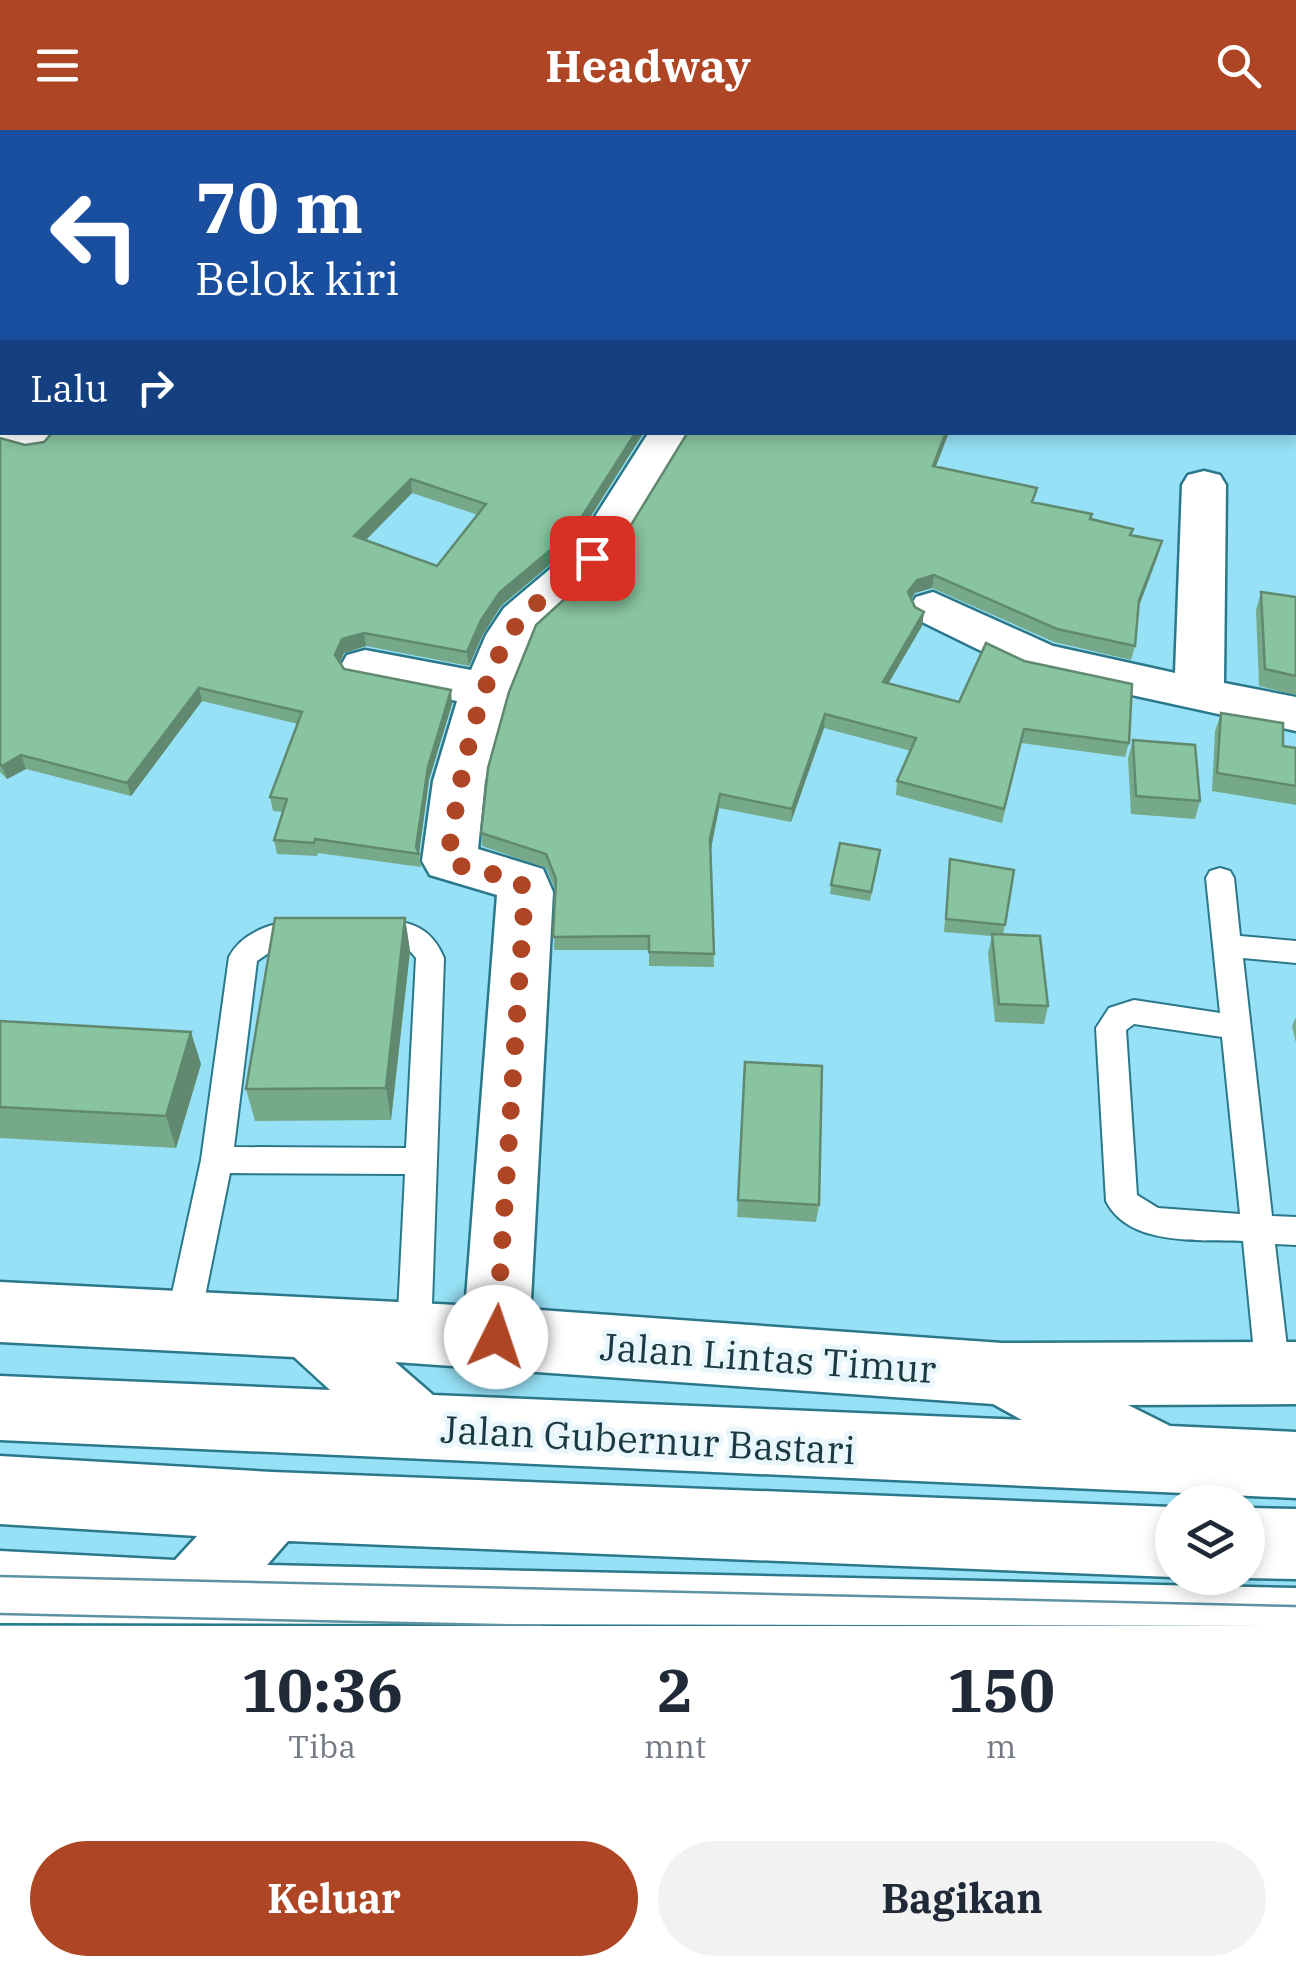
<!DOCTYPE html>
<html lang="id">
<style>
:root{--surface:#fff;--page:#f2f2f3;--text:#1f2937;--muted:#747a83;--accent:#ae4626}
body{margin:0;font-family:"IBM Plex Serif",serif;background:var(--page);color:var(--text);height:100vh;display:flex;flex-direction:column;font-size:38px;white-space:nowrap}
*{box-sizing:border-box;margin:0}
p{font-size:32px;color:var(--muted)}
.icon{flex:none;width:55px;height:55px;fill:none;stroke:currentColor;stroke-width:2;stroke-linecap:round;stroke-linejoin:round}
.map{position:relative;height:1496px;overflow:hidden}
.details{display:flex;flex-direction:column;background:var(--surface);flex:1}
.details>*{flex:none}
.hud{position:absolute;left:0px;top:0px;width:1298px;height:305px;box-shadow:0 5px 15px #0003;background:#1a4fa0;color:#fff;overflow:hidden}
.fabs{position:absolute;left:1155px;top:1355px;display:grid;gap:20px}
.fabs a{display:grid;place-items:center;width:110px;height:110px;border-radius:50%;background:var(--surface);box-shadow:0 5px 15px #0003;font-size:50px}
.pin{position:absolute;display:grid;place-items:center;width:85px;height:85px;color:#fff;margin:-42px;border-radius:20px;box-shadow:0 5px 15px #0006}
.me{position:absolute;width:110px;margin:-55px;rotate:4deg;stroke-linejoin:round;filter:drop-shadow(0 0 8px #0008)}
.turn{display:flex;align-items:center;gap:35px;height:210px;padding:0 30px;font-size:45px}
.turn .icon{width:130px;height:130px;stroke-width:2.5}
.turn b{display:block;font-size:70px;line-height:85px}
.then{display:flex;align-items:center;height:95px;padding:0 30px;background:#0003;gap:20px;font-size:38px}
.eta{display:flex;justify-content:space-evenly;align-items:center;height:170px;text-align:center}
.eta b{font-size:60px;font-weight:800;line-height:70px}
.cta{display:flex;gap:20px;margin-top:auto;padding:20px 30px}
.cta a{flex:1;height:115px;border-radius:60px;background:var(--accent);color:#fff;font-size:40px;font-weight:800;line-height:115px;text-align:center}
.cta a+a{background:var(--page);color:var(--text)}
header{display:flex;justify-content:space-between;align-items:center;height:130px;padding:0 30px;background:var(--accent);color:#fff;font-size:45px;font-weight:800}
.map>svg:first-child{display:block}
</style>
<header><svg class="icon" aria-label="menu" viewBox="0 0 24 24"><path d="M4 6h16M4 12h16M4 18h16"/></svg>Headway<svg class="icon" aria-label="search" viewBox="0 0 24 24"><circle cx="10" cy="10" r="6"/><path d="M15 15l6 6"/></svg></header>
<div class="map">
<svg width="1296" height="1496" viewBox="0 0 1296 1496">
<rect width="100%" height="100%" fill="#96e1f6"/>
<g fill="none" stroke-linecap="round" stroke-linejoin="round">
<defs>
<g id="service">
<path d="M1220,738L1230,741L1234,748L1240,806L1296,811V833L1243,828L1272,1086L1296,1087V1115L1275,1114L1290,1243L1285,1254L1273,1259L1261,1254L1256,1243L1243,1111C1200,1109 1129,1117 1106,1071L1096,898L1109,878L1134,870L1220,883L1206,748L1210,741ZM1134,894L1222,907L1240,1084L1158,1078L1137,1065L1126,900Z"/>
<path d="M372,790C406,790 430,794 444,828L431,1203L426,1214L414,1218L402,1214L397,1203L405,1044L230,1043L200,1191L195,1202L183,1206L171,1202L166,1191L201,1030L229,827C244,798 289,785 319,794L323,802L319,810L280,815L257,831L234,1017L406,1018L416,828L403,813L362,809L358,801L362,793Z"/>
</g>
<g id="minor">
<path d="M1066,0H1125L1127,2H1068Z"/>
<rect x="1295" y="16" width="1" height="22"/>
<path d="M0,290L2,302H68C50,329 28,330 0,316Z"/>
<path d="M649,302H692L609,438L534,507L506,575L485,651L478,719L543,739L553,762L529,1207L520,1228L496,1237L472,1228L463,1207L497,765L430,745L422,731L433,651L457,571L347,549L340,537L347,525L365,520L471,540L486,505L504,478L575,418Z"/>
<path d="M1204,341L1220,345L1226,355L1224,553L1296,567V601L1022,541L916,489L909,478L916,467L933,462L1053,516L1175,543L1182,355L1188,345Z"/>
</g>
<g id="trunk">
<path d="M0,1152L496,1177L1002,1213L1296,1212V1274L1128,1275L1170,1296L1296,1302V1368L0,1310V1246L330,1260L294,1227L0,1212ZM395,1232L993,1274L1022,1290L433,1265Z"/>
<path d="M0,1326L272,1342L1172,1377V1447L288,1411L267,1435L1296,1458V1496L0,1493V1421L175,1430L197,1406L0,1394Z"/>
<path d="M1248,1378L1296,1379V1449L1246,1448Z"/>
</g>
</defs>
<!-- service casing -->
<use href="#service" stroke="#2b788b" stroke-width="4"/>
<!-- minor casing -->
<use href="#minor" stroke="#2b788b" stroke-width="5"/>
<!-- trunk casing -->
<use href="#trunk" stroke="#2b788b" stroke-width="5"/>
<!-- service -->
<use href="#service" fill="#fff" fill-rule="evenodd"/>
<!-- minor -->
<use href="#minor" fill="#fff" fill-rule="evenodd"/>
<!-- trunk -->
<use href="#trunk" fill="#fff" fill-rule="evenodd"/>
<!-- tram -->
<g stroke="#5c92a2" stroke-width="2.5">
<path d="M0,1446L1296,1476"/>
<path d="M0,1484L541,1496"/>
</g>
</g>
<!-- wall -->
<g fill="#76a98a" fill-rule="evenodd">
<path d="M53,302H644L572,416L501,476L483,504L469,536L366,516L344,523L340,532L344,539L452,574L429,650L419,723L421,737L318,723L317,726L277,724L274,710L283,682L273,681L270,667L298,594L202,571L131,666L26,639L7,649L0,642V308L25,315L44,312ZM412,363L478,385L437,436L366,410Z"/>
<path d="M688,302H949L936,336L1034,372L1133,399L1131,405L1162,411L1158,425L1139,476L1135,516L1131,530L1054,512L932,458L915,463L911,469L915,477L924,482L922,496L888,554L1129,613L1125,627L1021,613L1002,693L896,665L897,651L911,621L824,598L791,692L719,678L711,719L714,837L649,836V820H554L555,759L546,738L482,716L481,703L612,426Z"/>
<path d="M1261,462L1296,467V565L1259,556L1256,480Z"/>
<path d="M1221,583L1283,616L1296,618V675L1212,661L1215,601Z"/>
<path d="M1133,610L1200,671L1195,689L1131,684L1128,628Z"/>
<path d="M950,729L1014,740L1003,805L1048,876L1044,894L995,892L988,823L992,806L944,802Z"/>
<path d="M879,730L870,771L830,764L831,755Z"/>
<path d="M405,788L410,821L391,990L255,991L246,959Z"/>
<path d="M1296,887V913L1292,896Z"/>
<path d="M0,891L201,934L176,1018L0,1008Z"/>
<path d="M745,932L819,1075L816,1092L737,1087Z"/>
</g>
<!-- shaded-wall -->
<g fill="#608970">
<path d="M636,302H644L572,416L501,476L483,504L469,536L467,522L481,490L500,462Z"/>
<path d="M946,302H949L931,349L933,336Z"/>
<path d="M411,349L412,363L356,420L354,406Z"/>
<path d="M1162,411L1158,425L1136,484L1139,470Z"/>
<path d="M934,445L932,458L915,463L906,476L908,462L917,450Z"/>
<path d="M924,482L922,496L881,566L883,552Z"/>
<path d="M364,503L366,516L344,523L337,539L335,525L342,509Z"/>
<path d="M199,558L202,571L131,666L127,653Z"/>
<path d="M451,560L452,574L429,650L419,724L416,717L428,637Z"/>
<path d="M825,584L824,598L791,692L792,679Z"/>
<path d="M21,625L26,639L7,649L2,636Z"/>
<path d="M720,664L719,678L710,723V709Z"/>
<path d="M405,788L410,821L391,990L386,958Z"/>
<path d="M191,902L201,934L176,1018L166,986Z"/>
</g>
<!-- building -->
<g fill="#89c4a0" stroke="#608970" stroke-width="2.5" fill-rule="evenodd">
<path d="M0,0L170,1L169,2H2V279L0,278Z"/>
<path d="M555,0H637L634,2H552Z"/>
<path d="M53,302H636L572,402L500,462L481,490L467,522L364,503L342,509L335,525L344,539L451,560L428,637L416,717L419,724L315,709L314,713L274,710L287,669L270,667L302,582L199,558L127,653L21,625L2,636L0,634V308L25,315L44,312ZM411,349L486,374L437,436L354,406Z"/>
<path d="M688,302H946L933,336L1037,358L1032,372L1092,384L1090,389L1133,399L1130,405L1162,411L1139,470L1135,516L1057,499L934,445L917,450L908,462L915,477L924,482L883,552L959,572L986,513L1024,531L1132,554L1129,613L1024,599L1004,679L897,651L916,608L825,584L792,679L720,664L710,709L714,824L649,822V806L553,807L556,749L546,724L481,703L488,638L509,562L536,495L612,426Z"/>
<path d="M1261,462L1296,467V546L1265,539Z"/>
<path d="M1221,583L1283,593V616L1296,618V656L1217,643Z"/>
<path d="M1133,610L1195,615L1200,671L1136,666Z"/>
<path d="M840,713L880,720L871,762L831,755Z"/>
<path d="M950,729L1014,740L1005,795L946,789Z"/>
<path d="M275,788H405L386,958L246,959Z"/>
<path d="M992,804L1040,806L1048,876L999,874Z"/>
<path d="M0,891L191,902L166,986L0,977Z"/>
<path d="M745,932L822,936L819,1075L738,1070Z"/>
</g>
<g fill="none" stroke-linecap="round" stroke-linejoin="round">
<!-- route -->
<path stroke="#ae4626" stroke-width="18" stroke-dasharray="0 32.4" d="M496,1207L525,762L520,751L453,734L448,728C458,660 476,550 517,494C537,468 569,451 592,428"/>
</g>
<g text-anchor="middle" dominant-baseline="central" stroke-width="10" stroke-linejoin="round" paint-order="stroke">
<!-- near-street labels -->
<g font-size="38" fill="#1a3942" stroke="#e9f7fc">
<text transform="translate(768 1227) rotate(4)">Jalan Lintas Timur</text>
<text transform="translate(648 1309) rotate(3)">Jalan Gubernur Bastari</text>
</g>
</g>
</svg>
<div class="fabs">
<a><svg class="icon" aria-label="layers" viewBox="0 0 24 24"><path d="M12 4l9 5-9 5-9-5zM3 14l9 5 9-5"/></svg></a>
</div>
<div class="pin" style="left:592px;top:428px;background:#d93025"><svg class="icon" aria-label="arrive" viewBox="0 0 24 24"><path d="M6 21V4h12l-3 4 3 4H6"/></svg></div>
<svg class="me" style="left:496px;top:1207px" viewBox="-20 -20 40 40"><circle r="19" fill="#fff"/><path d="M0-13L10 11 0 6-10 11z" fill="#ae4626"/></svg>
<div class="hud">
<div class="turn"><svg class="icon" aria-label="left" viewBox="0 0 24 24"><path d="M17 20v-9H6M10 6l-5 5 5 5"/></svg><div><b>70 m</b>Belok kiri</div></div>
<div class="then">Lalu<svg class="icon" aria-label="right" viewBox="0 0 24 24"><path d="M7 20v-9h11M14 6l5 5-5 5"/></svg></div>
</div>
</div>
<section class="details">
<div class="eta">
<div><b>10:36</b><p>Tiba</p></div>
<div><b>2</b><p>mnt</p></div>
<div><b>150</b><p>m</p></div>
</div>
<div class="cta"><a>Keluar</a><a>Bagikan</a></div>
</section>
